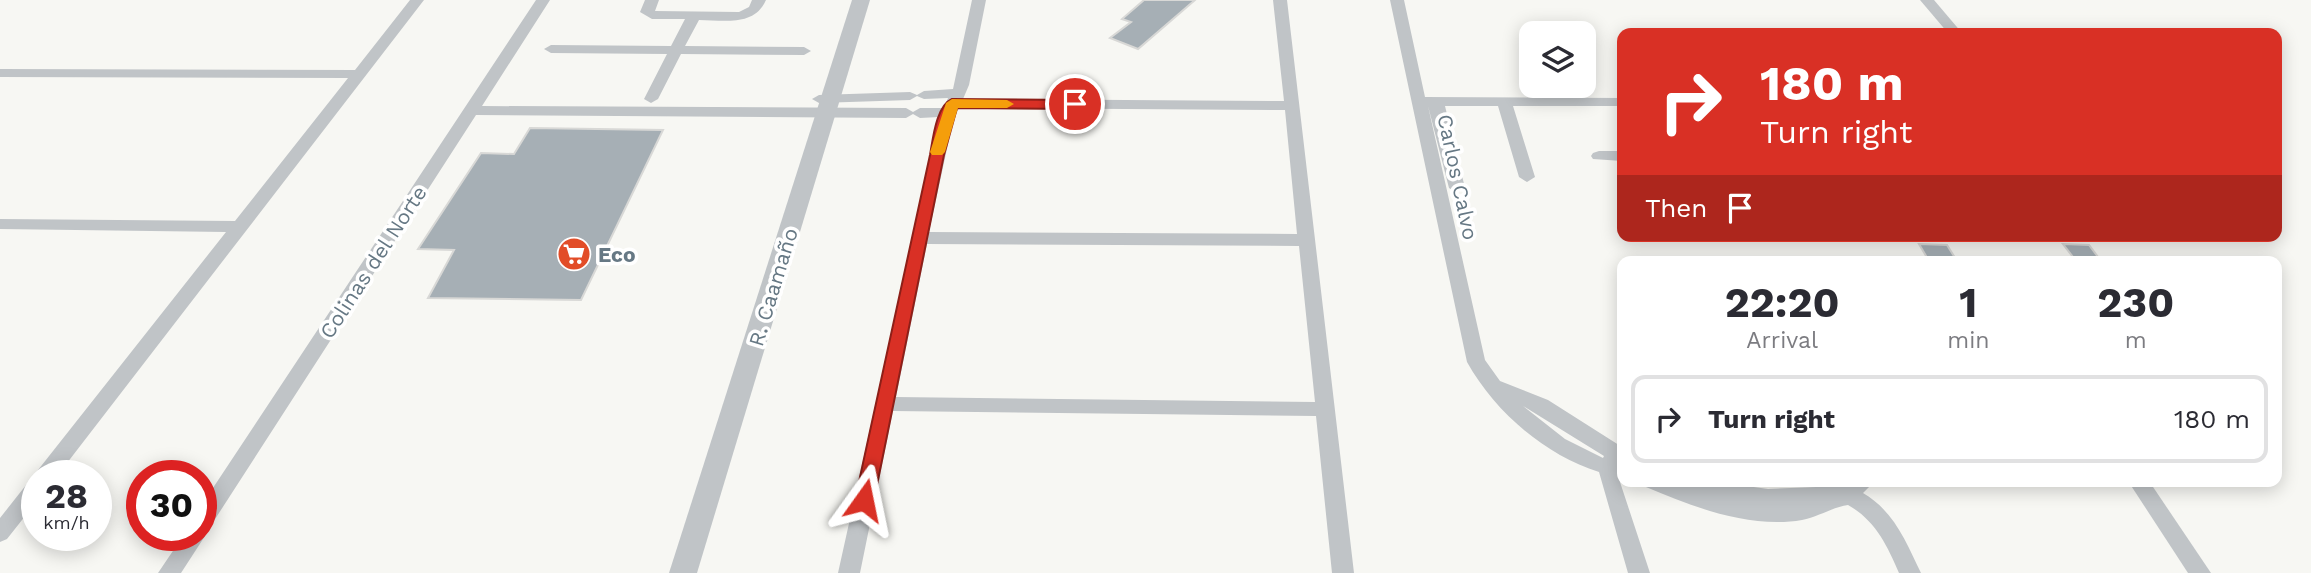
<!DOCTYPE html>
<meta charset="utf-8">
<style>
:root{--surface:#fff;--page:#f7f7f7;--text:#2b2b33;--muted:#7c7c81;--line:#e1e1e2}
body{margin:0;font-family:"Work Sans",sans-serif;background:var(--page);color:var(--text);height:100vh;display:flex;flex-direction:column;font-size:26px;white-space:nowrap}
*{box-sizing:border-box;margin:0}
p{font-size:23px;color:var(--muted)}
.icon{flex:none;width:38px;height:38px;fill:none;stroke:currentColor;stroke-width:2;stroke-linecap:round;stroke-linejoin:round}
.map{position:relative;flex:1;overflow:hidden}
.sheet{position:absolute;left:1617px;top:256px;width:665px;height:231px;display:flex;flex-direction:column;background:var(--surface);border-radius:14px;box-shadow:0 4px 18px #0003}
.sheet>*{flex:none}
.top-card{position:absolute;left:1617px;top:28px;width:665px;height:214px;border-radius:14px;box-shadow:0 4px 18px #0003;background:#d93025;color:#fff;overflow:hidden}
.tools{position:absolute;left:1519px;top:21px;display:grid;gap:14px}
.tools a{display:grid;place-items:center;width:77px;height:77px;border-radius:14px;background:var(--surface);box-shadow:0 4px 18px #0003;font-size:35px}
.speed{position:absolute;left:21px;top:460px;display:flex;gap:14px;font-size:35px;font-weight:700;text-align:center}
.speed>*{display:grid;place-content:center;width:91px;height:91px;border-radius:50%;background:var(--surface);box-shadow:0 4px 18px #0003;line-height:1}
.speed small{font-size:18px;font-weight:400}
.speed .limit{border:10px solid #d22;background:#fff;color:#111}
.pin{position:absolute;display:grid;place-items:center;width:60px;height:60px;color:#fff;margin:-30px;border:4px solid #fff;border-radius:50%;box-shadow:0 2px 7px #0007}
.me{position:absolute;width:77px;margin:-38px;rotate:12deg;stroke-linejoin:round;filter:drop-shadow(0 0 5px #0008)}
.turn{display:flex;align-items:center;gap:24px;height:147px;padding:0 28px;font-size:32px}
.turn .icon{width:91px;height:91px;stroke-width:2.5}
.turn b{display:block;font-size:49px;line-height:60px}
.then{display:flex;align-items:center;height:66px;padding:0 28px;background:#0003;gap:14px;font-size:26px}
.eta{display:flex;justify-content:space-evenly;align-items:center;height:119px;text-align:center}
.eta b{font-size:42px;font-weight:700;line-height:49px}
ul{padding:0;list-style:none}
li{display:flex;align-items:center;gap:21px;height:88px;margin:0 14px 10px;padding:0 14px;border:4px solid var(--line);border-radius:14px}
li div{flex:1}
li b{display:block;font-size:26px}
li em{font-style:normal}
.map>svg:first-child{display:block}
</style>
<div class="map">
<svg width="2311" height="573" viewBox="0 0 2311 573">
<rect width="100%" height="100%" fill="#f7f7f3"/>
<!-- building -->
<g fill="#a6afb5" stroke="#d8d8d6" stroke-width="2">
<path d="M1144,0H1195L1138,49L1110,38L1131,22L1122,19Z"/>
<path d="M530,128L663,130L581,300L428,298L454,250L418,249L481,153L514,154Z"/>
<path d="M1919,244L1947,245L1957,261H1929Z"/>
<path d="M2063,244L2089,245L2101,261H2076Z"/>
</g>
<g fill="none" stroke-linecap="round" stroke-linejoin="round">
<!-- minor -->
<g fill="#c0c4c7" fill-rule="evenodd">
<path d="M410,0H424L57,476H37V501L7,539L0,542V518L30,480L36,478L38,470L226,232L0,229V219L235,221L348,78L0,77V69L355,70Z"/>
<path d="M536,0H550L482,106L906,108L913,112L920,108H944L948,98L924,99L917,96L910,100L819,103L812,99L819,95L910,92L917,95L924,91L953,89L972,0H986L969,85L963,99L1284,101L1273,0H1287L1354,573H1332L1316,416L893,411L860,573H838L939,117L920,118L913,114L906,118L476,115L208,530L203,532L205,536L181,573H158L183,536H201V506ZM959,108L1285,110L1297,234L929,232L953,121ZM927,244L1299,246L1315,402L896,397Z"/>
<path d="M645,0H659L655,11L739,12L749,7L752,0H766C754,27 723,20 699,20L685,46L804,47L811,51L804,55L681,54L658,99L651,103L644,99L667,54L551,53L544,49L551,45L671,46L685,19H652L640,12Z"/>
<path d="M1390,0H1404L1425,97L1622,98V106H1513L1535,177L1527,182L1519,177L1498,106H1445L1465,188L1457,193L1449,188L1428,106L1485,360L1500,381L1548,400L1622,447L1620,482L1650,573H1628L1599,472C1545,455 1495,412 1467,362ZM1523,406L1604,456L1603,458L1565,439Z"/>
<path d="M1920,0H1934L1962,33H1948Z"/>
<path d="M1599,151H1622V161L1593,159L1591,156L1593,153Z"/>
<path d="M1643,481H1711L1768,489L1841,486L1849,481H1875L1863,493C1894,511 1906,542 1921,573H1899C1887,545 1875,520 1848,505C1833,507 1818,517 1802,520C1750,529 1693,507 1646,487Z"/>
<path d="M2128,481H2149L2211,573H2188Z"/>
</g>
<!-- tertiary -->
<path fill="#c0c4c7" fill-rule="evenodd" d="M852,0H870L697,573H669Z"/>
</g>
<!-- route -->
<path fill="#d93025" stroke="#8d1f18" stroke-width="2" d="M952,99L1075,100L1082,104L1075,109L957,108L944,155L874,500L871,506L864,508L858,506L855,500L930,155C933,139 936,106 952,99Z"/>
<!-- slow -->
<path fill="#f59e0b" d="M952,99L1007,100L1014,104L1007,108H958L945,152L942,155H932L930,152L946,103Z"/>
<!-- icons -->
<defs>
<symbol id="supermarket-disc" viewBox="-11 -11 22 22"><circle r="9.5" fill="#e24d28" stroke="#fff"/><path d="M-6-5.5h2.5l.6 2H6L4.5 2H-2.5L-4.4-4H-6ZM-1.5 3.2a1.3 1.3 0 1 0 .1 0ZM3 3.2a1.3 1.3 0 1 0 .1 0Z" fill="#fff"/></symbol>
</defs>
<g fill-rule="evenodd">
<use href="#supermarket-disc" x="555" y="235" width="38" height="38"/>
</g>
<g text-anchor="middle" dominant-baseline="central" stroke-width="7" stroke-linejoin="round" paint-order="stroke">
<!-- street labels -->
<g font-size="21" fill="#667884" stroke="#fff">
<text transform="translate(1458 177) rotate(78)">Carlos Calvo</text>
<text transform="translate(373 262) rotate(-57)">Colinas del Norte</text>
<text transform="translate(773 287) rotate(-73)">R. Caamaño</text>
</g>
<!-- poi labels -->
<g font-size="21" font-weight="bold" fill="#667884" stroke="#fff" text-anchor="start">
<text x="598" y="254">Eco</text>
</g>
</g>
</svg>
<div class="tools">
<a><svg class="icon" aria-label="layers" viewBox="0 0 24 24"><path d="M12 4l9 5-9 5-9-5zM3 14l9 5 9-5"/></svg></a>
</div>
<div class="speed"><div>28<small>km/h</small></div><div class="limit">30</div></div>
<div class="pin" style="left:1075px;top:104px;background:#d93025"><svg class="icon" aria-label="arrive" viewBox="0 0 24 24"><path d="M6 21V4h12l-3 4 3 4H6"/></svg></div>
<svg class="me" style="left:864px;top:500px" viewBox="-20 -20 40 40"><path d="M0-17L14 15 0 8-14 15z" fill="#d93025" stroke="#fff" stroke-width="4"/></svg>
<div class="top-card">
<div class="turn"><svg class="icon" aria-label="right" viewBox="0 0 24 24"><path d="M7 20v-9h11M14 6l5 5-5 5"/></svg><div><b>180 m</b>Turn right</div></div>
<div class="then">Then<svg class="icon" aria-label="arrive" viewBox="0 0 24 24"><path d="M6 21V4h12l-3 4 3 4H6"/></svg></div>
</div>
<section class="sheet">
<div class="eta">
<div><b>22:20</b><p>Arrival</p></div>
<div><b>1</b><p>min</p></div>
<div><b>230</b><p>m</p></div>
</div>
<ul>
<li><svg class="icon" aria-label="right" viewBox="0 0 24 24"><path d="M7 20v-9h11M14 6l5 5-5 5"/></svg><div><b>Turn right</b></div><em>180 m</em></li>
</ul>
</section>
</div>
